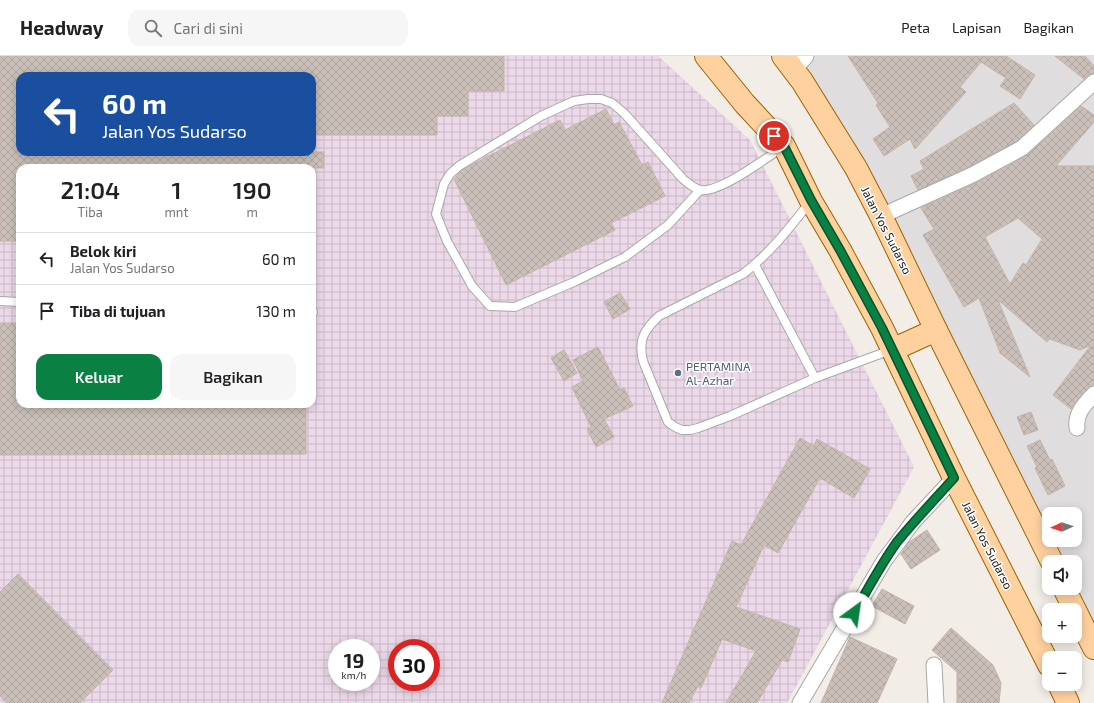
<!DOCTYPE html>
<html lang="id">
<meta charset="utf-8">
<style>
:root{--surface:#fff;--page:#f6f6f6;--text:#202124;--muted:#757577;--line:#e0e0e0;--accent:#0b8043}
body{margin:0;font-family:"Exo 2",sans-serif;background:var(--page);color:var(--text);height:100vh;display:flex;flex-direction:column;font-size:15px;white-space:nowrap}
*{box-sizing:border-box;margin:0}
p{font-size:13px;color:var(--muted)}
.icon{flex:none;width:22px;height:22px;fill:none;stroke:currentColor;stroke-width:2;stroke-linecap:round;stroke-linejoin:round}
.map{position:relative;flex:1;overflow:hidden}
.details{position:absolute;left:16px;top:108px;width:300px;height:244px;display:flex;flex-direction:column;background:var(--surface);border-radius:12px;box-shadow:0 2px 10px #0003}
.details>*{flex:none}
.hud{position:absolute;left:16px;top:16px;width:300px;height:84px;border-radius:12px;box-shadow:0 2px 10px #0003;background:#1a4fa0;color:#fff;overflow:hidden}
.needle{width:26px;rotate:267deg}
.tools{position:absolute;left:1042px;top:451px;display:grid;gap:8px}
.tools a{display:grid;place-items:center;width:40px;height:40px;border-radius:8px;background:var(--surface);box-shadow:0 2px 10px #0003;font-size:20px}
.speed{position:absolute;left:328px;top:583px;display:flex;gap:8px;font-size:20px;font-weight:700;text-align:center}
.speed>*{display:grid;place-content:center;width:52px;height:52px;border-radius:50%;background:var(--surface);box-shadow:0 2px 10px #0003;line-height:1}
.speed small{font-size:10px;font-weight:400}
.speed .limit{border:6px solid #d22;background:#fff;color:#111}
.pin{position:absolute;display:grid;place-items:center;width:34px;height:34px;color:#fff;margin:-17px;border:2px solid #fff;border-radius:50%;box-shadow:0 1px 4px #0007}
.me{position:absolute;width:44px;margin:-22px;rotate:31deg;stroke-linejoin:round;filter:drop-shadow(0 0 3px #0008)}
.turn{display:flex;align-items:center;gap:14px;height:84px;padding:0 20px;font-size:18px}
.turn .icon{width:52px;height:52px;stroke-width:2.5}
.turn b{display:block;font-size:28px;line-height:34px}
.eta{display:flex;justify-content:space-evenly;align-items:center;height:68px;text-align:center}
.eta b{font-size:24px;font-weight:600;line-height:28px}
.cta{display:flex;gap:8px;margin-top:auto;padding:8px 20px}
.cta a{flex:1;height:46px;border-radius:12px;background:var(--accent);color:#fff;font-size:16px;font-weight:600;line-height:46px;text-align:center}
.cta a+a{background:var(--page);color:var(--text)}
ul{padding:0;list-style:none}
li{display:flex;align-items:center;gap:12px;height:52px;padding:0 20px;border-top:1px solid var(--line)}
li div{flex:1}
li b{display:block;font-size:15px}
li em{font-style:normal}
header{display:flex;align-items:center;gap:24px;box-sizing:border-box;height:56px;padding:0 20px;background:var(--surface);border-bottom:1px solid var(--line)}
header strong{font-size:19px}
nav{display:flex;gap:22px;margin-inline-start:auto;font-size:14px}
.search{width:280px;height:36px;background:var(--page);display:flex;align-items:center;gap:10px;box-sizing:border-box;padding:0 14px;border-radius:12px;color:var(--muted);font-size:15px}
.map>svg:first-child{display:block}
</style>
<header>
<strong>Headway</strong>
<div class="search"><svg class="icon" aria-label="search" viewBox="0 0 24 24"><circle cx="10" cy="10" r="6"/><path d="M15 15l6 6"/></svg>Cari di sini</div>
<nav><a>Peta</a><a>Lapisan</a><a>Bagikan</a></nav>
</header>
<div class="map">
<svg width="1094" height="647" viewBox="0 0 1094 647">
<defs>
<pattern id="industrial-grid" width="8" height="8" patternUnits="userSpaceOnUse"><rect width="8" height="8" fill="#ebd8e8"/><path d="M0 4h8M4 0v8" fill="none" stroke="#c9b9c7"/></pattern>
<pattern id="building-cross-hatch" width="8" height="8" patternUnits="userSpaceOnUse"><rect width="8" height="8" fill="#cac0b9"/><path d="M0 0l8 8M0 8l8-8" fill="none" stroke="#ada59f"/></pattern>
</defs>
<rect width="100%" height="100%" fill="#f2ede7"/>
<!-- residential -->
<path fill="#dfddde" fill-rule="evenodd" d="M785,0H1094V594L1075,532V506H1050ZM1049,458H1075V484H1049Z"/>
<!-- industrial -->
<path fill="url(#industrial-grid)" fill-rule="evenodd" d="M0,0H658L750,84L914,411L787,647H0ZM20,20H312V96H20ZM20,112H312V348H20ZM337,592H371V626H337ZM397,592H431V626H397Z"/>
<!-- building -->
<g fill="url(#building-cross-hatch)" stroke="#c5b3a7" fill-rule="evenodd">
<path d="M0,0H504V35H468V60H437V79H312V20H20V96H324V112H20V185H0Z"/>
<path d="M848,0H1006L1035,19L1020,43L1000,30L1006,22L981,6L960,31L966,36L915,93L910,83L884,100L873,83L890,71L876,49L878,47Z"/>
<path d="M1055,0H1085L1094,10V17L1088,19L1084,23Z"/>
<path d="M1014,47L1034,69L1017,85L968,111L918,134L911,120L924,113L920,105Z"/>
<path d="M1081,50L1094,59V66L1056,110H1094V328L1084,336L1071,353L1053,339L1091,289L1080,294L1050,283L1047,286L998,244L1030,321L1000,297L979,242L964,251L923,179L934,173L921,152L976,127L1026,100ZM1018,162L1042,183L1026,209L1023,207L1010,228L985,181Z"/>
<path d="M606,53L614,69L619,66L642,109L648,106L665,140L611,167L615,174L506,229L454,123L462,114L471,109L560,64L565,74Z"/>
<path d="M620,237L630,253L613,263L604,246Z"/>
<path d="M0,267H20V348H306V398L0,399Z"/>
<path d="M598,291L620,334L624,332L633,350L604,363L614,381L596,391L587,373L591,371L572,331L583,325L587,333L573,304Z"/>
<path d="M564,294L577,317L564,325L551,302Z"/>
<path d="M1031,356L1038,374L1024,379L1017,361Z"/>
<path d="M800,382L814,390L817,383L870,413L854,442L820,422L778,497L764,489L736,551L800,573L788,606L782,604L757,647H726L756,595L722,583L701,632L698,630L689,647H662L732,485L741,489Z"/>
<path d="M1040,384L1050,404L1052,403L1065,430L1048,439L1035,412L1037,411L1027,390Z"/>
<path d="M927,474L940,494L911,513L901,498L909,486Z"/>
<path d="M18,518L113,614L80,647H7L0,640V536Z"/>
<path d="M882,533L914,550L905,568L872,550Z"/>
<path d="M951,572L993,609L1001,627L999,647H957V616L932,594Z"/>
<path d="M850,581L897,603L877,647H821Z"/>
</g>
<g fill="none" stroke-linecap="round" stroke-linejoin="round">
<defs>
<g id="lane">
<path d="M700,134L668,169L625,201L574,226L515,251L490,250L472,230L447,185L436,158L444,128L450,118L459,110L541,60L574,45L588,43H601L612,47L624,57L683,123C688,127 694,133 701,134C720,137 766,102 783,91"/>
<path d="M809,147C789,173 769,198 743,218L659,260C644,274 638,284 643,305L668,366L675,371L682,374H690L698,372L730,360L815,322L891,294"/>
<path d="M755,209L815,322"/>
<path d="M0,245L20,246"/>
<path d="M312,256H313"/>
</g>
<g id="street">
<path d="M794,14L806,0"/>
<path d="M881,160L972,119L1022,92L1094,26"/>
<path d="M1077,372C1075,357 1085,348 1094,338"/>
<path d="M934,609L936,647"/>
<path d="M800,647L884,505L913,466L954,422"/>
</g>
<g id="primary">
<path d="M706,0L745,48L784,90L811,145L840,194L882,272L954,422L1049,609"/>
<path d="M783,0L802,25L856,112L881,160L936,274L1052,506"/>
<path d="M892,294L936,274"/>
<path d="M1064,532L1094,592"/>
<path d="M1059,628L1068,647"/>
</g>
</defs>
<!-- lane casing -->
<use href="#lane" stroke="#a8a8a8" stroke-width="10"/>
<!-- street casing -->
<use href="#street" stroke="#a8a8a8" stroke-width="17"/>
<!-- primary casing -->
<use href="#primary" stroke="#9d6300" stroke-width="24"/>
<!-- lane -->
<use href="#lane" stroke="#fff" stroke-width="8"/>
<!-- street -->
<use href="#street" stroke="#fff" stroke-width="15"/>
<!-- primary -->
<use href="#primary" stroke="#ffd19e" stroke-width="22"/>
</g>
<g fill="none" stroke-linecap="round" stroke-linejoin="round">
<defs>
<path id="route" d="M774,80L784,90L811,144L840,194L882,272L954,422C935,443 915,464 897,486C881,508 868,533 854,557"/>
</defs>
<!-- route casing -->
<use href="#route" stroke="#07532c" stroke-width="10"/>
<!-- route -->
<use href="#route" stroke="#0b8043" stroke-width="7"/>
</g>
<!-- markers -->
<circle fill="#5c6f8a" stroke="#fff" stroke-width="1.5" cx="678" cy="317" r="4"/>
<g text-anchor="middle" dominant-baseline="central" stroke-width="3" stroke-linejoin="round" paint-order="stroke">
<!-- street labels -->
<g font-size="12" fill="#212121" stroke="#fff">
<text transform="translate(887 174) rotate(63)">Jalan Yos Sudarso</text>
<text transform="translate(988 489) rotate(63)">Jalan Yos Sudarso</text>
</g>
<!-- service labels -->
<g font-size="12" fill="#4e5e75" stroke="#fff" text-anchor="start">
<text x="686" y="310">PERTAMINA<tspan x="686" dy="14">Al-Azhar</tspan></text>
</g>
</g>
</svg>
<div class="tools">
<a><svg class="needle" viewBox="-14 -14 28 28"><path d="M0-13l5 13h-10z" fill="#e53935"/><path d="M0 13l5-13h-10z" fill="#757577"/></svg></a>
<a><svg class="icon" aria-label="sound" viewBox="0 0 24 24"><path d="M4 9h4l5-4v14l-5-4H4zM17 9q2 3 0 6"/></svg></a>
<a>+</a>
<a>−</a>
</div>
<div class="speed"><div>19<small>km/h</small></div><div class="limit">30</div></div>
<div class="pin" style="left:774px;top:80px;background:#d93025"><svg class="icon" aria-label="arrive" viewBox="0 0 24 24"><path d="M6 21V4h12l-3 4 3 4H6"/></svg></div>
<svg class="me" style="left:854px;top:557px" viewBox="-20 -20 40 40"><circle r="19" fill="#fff"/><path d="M0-13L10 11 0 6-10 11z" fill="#0b8043"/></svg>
<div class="hud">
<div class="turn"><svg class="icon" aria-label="left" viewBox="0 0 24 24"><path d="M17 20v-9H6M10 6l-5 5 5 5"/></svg><div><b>60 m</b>Jalan Yos Sudarso</div></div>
</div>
<section class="details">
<div class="eta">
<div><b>21:04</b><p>Tiba</p></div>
<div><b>1</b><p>mnt</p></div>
<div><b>190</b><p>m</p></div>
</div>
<ul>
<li><svg class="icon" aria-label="left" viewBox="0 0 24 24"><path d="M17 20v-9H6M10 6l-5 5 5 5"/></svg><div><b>Belok kiri</b><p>Jalan Yos Sudarso</p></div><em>60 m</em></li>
<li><svg class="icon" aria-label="arrive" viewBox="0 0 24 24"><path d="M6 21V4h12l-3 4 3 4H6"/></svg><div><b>Tiba di tujuan</b></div><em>130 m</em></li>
</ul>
<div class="cta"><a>Keluar</a><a>Bagikan</a></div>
</section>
</div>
